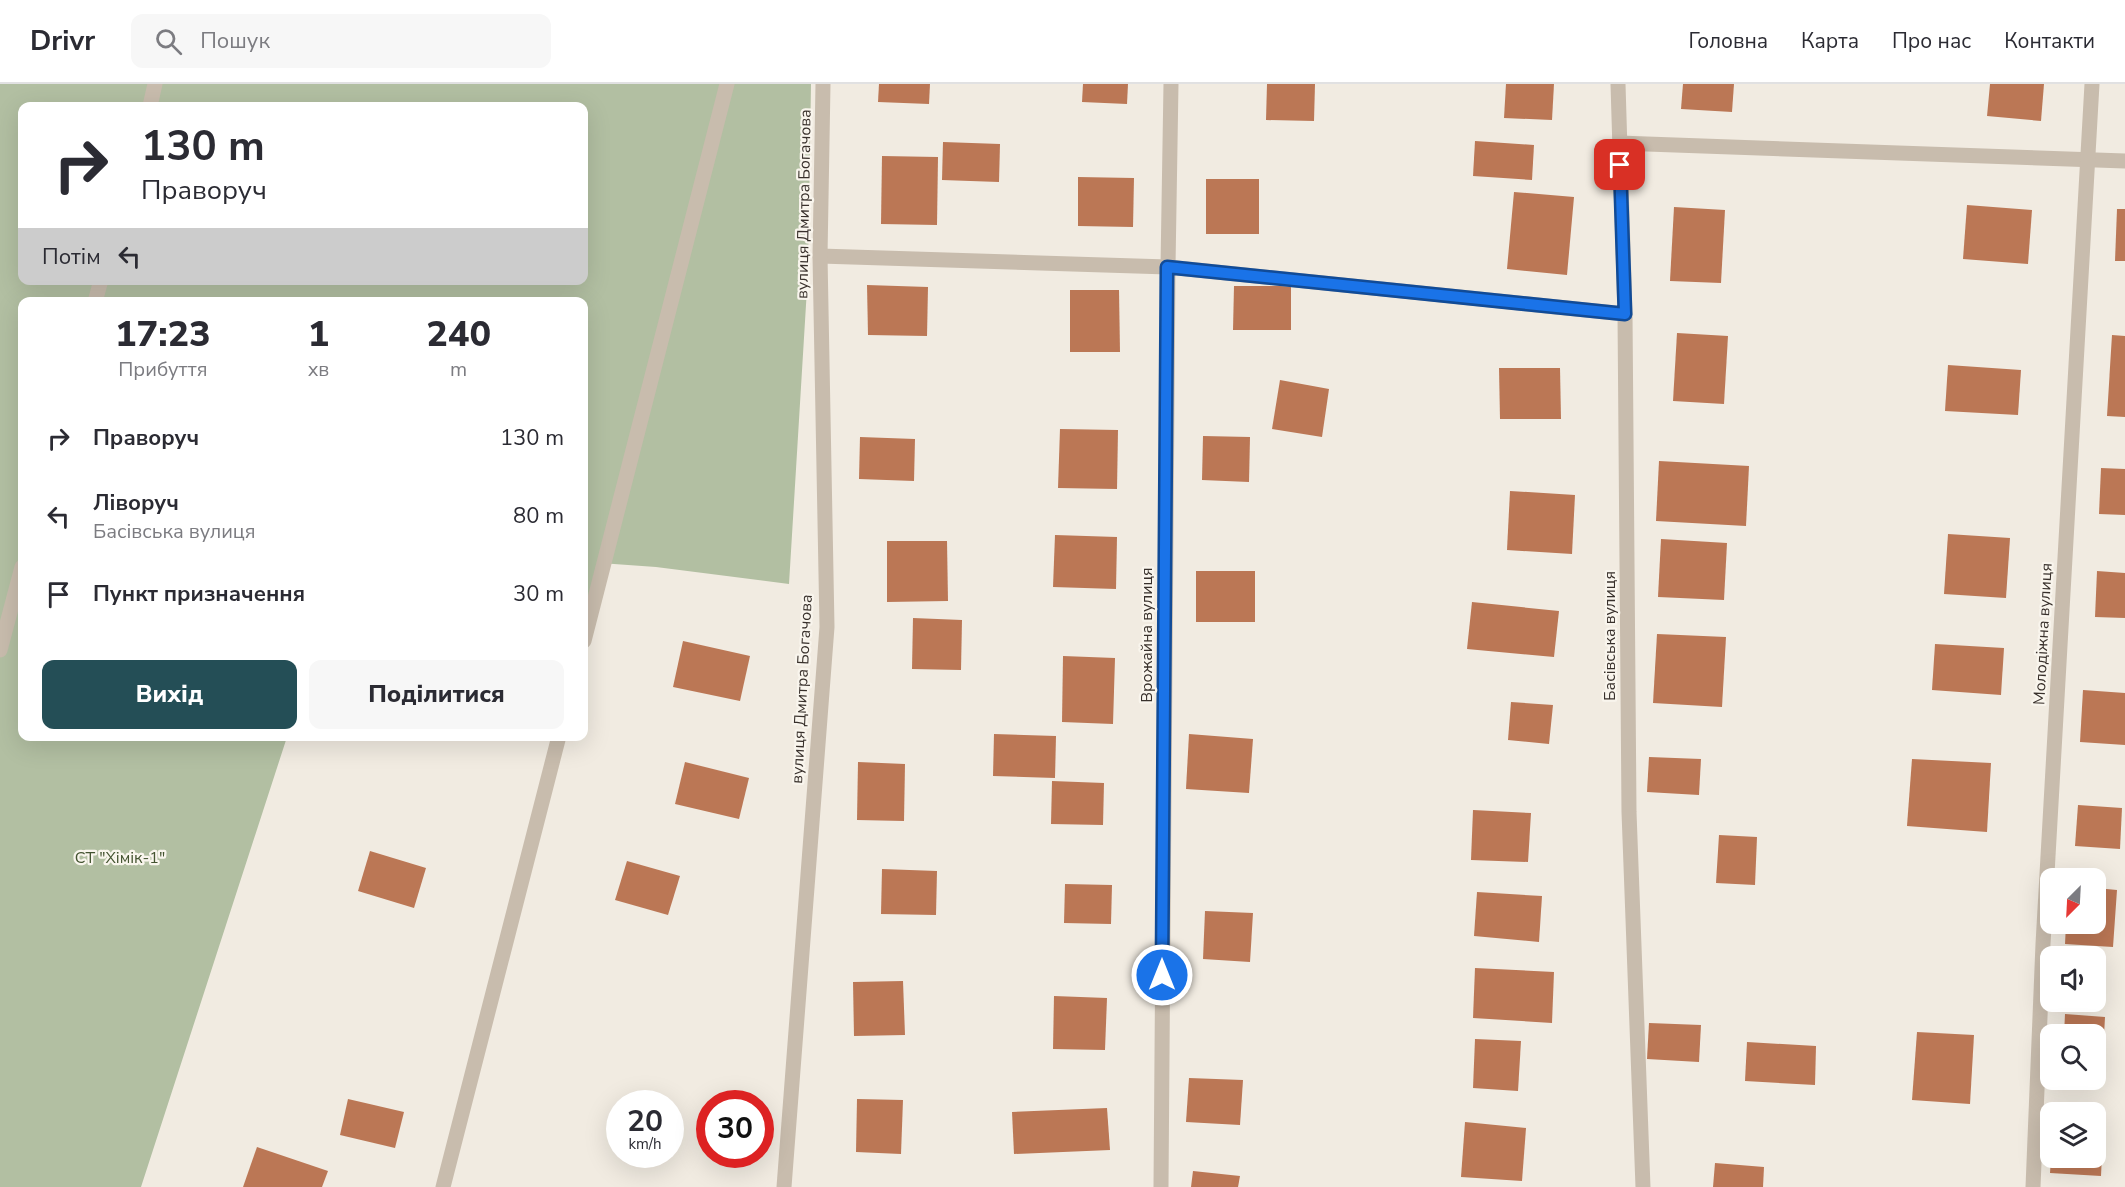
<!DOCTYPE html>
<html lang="uk">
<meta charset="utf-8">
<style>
:root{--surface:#fff;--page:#f7f7f7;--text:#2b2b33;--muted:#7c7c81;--line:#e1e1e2;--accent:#244e56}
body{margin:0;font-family:"Nunito Sans",sans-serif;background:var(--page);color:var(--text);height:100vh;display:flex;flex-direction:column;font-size:22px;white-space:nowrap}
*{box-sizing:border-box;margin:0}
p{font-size:20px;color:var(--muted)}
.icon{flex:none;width:33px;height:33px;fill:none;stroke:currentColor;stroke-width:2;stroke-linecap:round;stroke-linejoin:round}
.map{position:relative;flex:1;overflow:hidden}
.side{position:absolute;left:18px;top:213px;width:570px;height:444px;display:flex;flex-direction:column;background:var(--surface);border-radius:12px;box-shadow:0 6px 24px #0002}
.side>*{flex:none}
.guide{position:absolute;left:18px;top:18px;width:570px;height:183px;border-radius:12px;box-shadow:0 6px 24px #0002;background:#fff;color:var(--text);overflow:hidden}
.needle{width:39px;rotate:204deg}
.fabs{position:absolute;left:2040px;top:784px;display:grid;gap:12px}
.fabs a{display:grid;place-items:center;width:66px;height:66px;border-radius:12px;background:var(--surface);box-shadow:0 6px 24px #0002;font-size:30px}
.speed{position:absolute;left:606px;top:1006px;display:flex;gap:12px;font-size:30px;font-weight:700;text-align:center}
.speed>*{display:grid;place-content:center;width:78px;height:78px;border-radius:50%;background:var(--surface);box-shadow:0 6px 24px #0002;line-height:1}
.speed small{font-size:15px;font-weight:400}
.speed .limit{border:9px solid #d22;background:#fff;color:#111}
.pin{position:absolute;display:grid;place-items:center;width:51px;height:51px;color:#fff;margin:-26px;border-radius:12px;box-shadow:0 3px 9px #0006}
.me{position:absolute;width:66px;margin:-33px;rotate:0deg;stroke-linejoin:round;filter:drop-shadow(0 0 4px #0008)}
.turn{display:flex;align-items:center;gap:21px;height:126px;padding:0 24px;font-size:27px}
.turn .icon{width:78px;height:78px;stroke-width:2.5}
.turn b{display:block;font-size:42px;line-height:51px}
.then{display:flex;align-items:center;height:57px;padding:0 24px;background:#0003;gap:12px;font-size:22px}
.eta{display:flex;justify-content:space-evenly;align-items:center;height:102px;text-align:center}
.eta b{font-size:36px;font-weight:800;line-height:42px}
.button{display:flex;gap:12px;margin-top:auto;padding:12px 24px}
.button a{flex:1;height:69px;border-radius:12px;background:var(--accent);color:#fff;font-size:24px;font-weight:800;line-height:69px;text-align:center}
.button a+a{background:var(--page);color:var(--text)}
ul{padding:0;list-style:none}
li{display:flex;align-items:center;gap:18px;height:78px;padding:0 24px}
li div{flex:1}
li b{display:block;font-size:22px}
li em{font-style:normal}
header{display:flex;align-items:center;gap:36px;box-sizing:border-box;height:84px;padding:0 30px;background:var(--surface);border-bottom:2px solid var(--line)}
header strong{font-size:28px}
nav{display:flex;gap:33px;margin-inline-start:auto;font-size:21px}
.search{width:420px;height:54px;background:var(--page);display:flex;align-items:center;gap:15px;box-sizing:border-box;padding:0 21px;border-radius:12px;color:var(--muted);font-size:22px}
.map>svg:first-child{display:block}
</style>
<header>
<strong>Drivr</strong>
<div class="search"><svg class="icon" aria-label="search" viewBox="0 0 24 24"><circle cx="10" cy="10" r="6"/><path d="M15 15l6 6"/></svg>Пошук</div>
<nav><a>Головна</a><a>Карта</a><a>Про нас</a><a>Контакти</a></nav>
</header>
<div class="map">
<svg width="2125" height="1103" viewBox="0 0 2125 1103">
<rect width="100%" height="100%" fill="#f1ebe1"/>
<!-- green -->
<path fill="#b2bfa2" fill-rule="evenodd" d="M0,0H811L808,188L789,500L656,483L600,479L584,535V218H22V652L287,653L141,1103H0ZM22,22H584V196H22Z"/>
<!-- building -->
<g fill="#b75">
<path d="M879,0H930L929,20L878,18Z"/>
<path d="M1083,0H1128L1127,20L1082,18Z"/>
<path d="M1267,0H1315L1314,37L1266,36Z"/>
<path d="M1506,0H1554L1552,36L1504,34Z"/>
<path d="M1683,0H1734L1732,28L1681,25Z"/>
<path d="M1990,0H2044L2041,37L1987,32Z"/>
<path d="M1475,57L1534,61L1532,96L1473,92Z"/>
<path d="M943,58L1000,60L999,98L942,96Z"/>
<path d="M882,72L938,73L937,141L881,140Z"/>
<path d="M1078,93L1134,94L1133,143L1078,142Z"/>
<rect x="1206" y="95" width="53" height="55"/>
<path d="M1514,108L1574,113L1567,191L1507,185Z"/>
<path d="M1967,121L2032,126L2028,180L1963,175Z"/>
<path d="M1674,123L1725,126L1721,199L1670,197Z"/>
<path d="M2117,125H2125V177H2115Z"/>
<path d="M867,201L928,203L927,252L868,251Z"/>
<path d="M1234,202H1291V246H1233Z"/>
<path d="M1070,206H1119L1120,268H1070Z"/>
<path d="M1677,249L1728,252L1724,320L1673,317Z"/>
<path d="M2112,251L2125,252V333L2107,332Z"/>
<path d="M1948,281L2021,286L2018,331L1945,327Z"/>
<path d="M1499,284H1560L1561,335H1500Z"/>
<path d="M1280,296L1329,305L1322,353L1272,345Z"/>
<path d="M1060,345L1118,346L1117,405L1058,404Z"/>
<path d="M1203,352L1250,353L1249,398L1202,396Z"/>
<path d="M860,353L915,355L914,397L859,395Z"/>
<path d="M1659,377L1749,382L1746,442L1656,437Z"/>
<path d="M2101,384L2125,385V431L2099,430Z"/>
<path d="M1510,407L1575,411L1572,470L1507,466Z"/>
<path d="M1948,450L2010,454L2006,514L1944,510Z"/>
<path d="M1055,451L1117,453L1116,505L1053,503Z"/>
<path d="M1661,455L1727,459L1724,516L1658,513Z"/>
<path d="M887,457H947L948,517L887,518Z"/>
<rect x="1196" y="487" width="59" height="51"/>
<path d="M2097,487L2125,489V534L2095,533Z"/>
<path d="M1472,518L1559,527L1554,573L1467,565Z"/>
<path d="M913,534L962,536L961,586L912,585Z"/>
<path d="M1657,550L1726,553L1722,623L1653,619Z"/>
<path d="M683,557L750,572L740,617L673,603Z"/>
<path d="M1935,560L2004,564L2001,611L1932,606Z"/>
<path d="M1063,572L1115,574L1113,640L1062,638Z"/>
<path d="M2083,606L2125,609V661L2080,658Z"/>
<path d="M1511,618L1553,621L1549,660L1508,656Z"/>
<path d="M994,650L1056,652L1055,694L993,692Z"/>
<path d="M1189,650L1253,655L1249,709L1186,705Z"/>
<path d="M1649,673L1701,675L1699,711L1647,708Z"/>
<path d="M1912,675L1991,679L1987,748L1907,742Z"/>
<path d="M685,678L749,694L739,735L675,720Z"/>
<path d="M858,678L905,680L904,737L857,736Z"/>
<path d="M1052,697L1104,699L1103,741L1051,740Z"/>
<path d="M2078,721L2122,724L2120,765L2075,762Z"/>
<path d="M1473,726L1531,729L1528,778L1471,776Z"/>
<path d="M1719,751L1757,753L1755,801L1716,799Z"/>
<path d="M370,767L426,784L414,824L358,807Z"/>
<path d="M627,777L680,792L668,831L615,816Z"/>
<path d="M882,785L937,787L936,831L881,830Z"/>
<path d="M1065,800L1112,801L1111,840L1064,839Z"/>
<path d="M2096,804L2117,806L2113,863L2065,860L2066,840H2096Z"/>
<path d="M1477,808L1542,812L1539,858L1474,852Z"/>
<path d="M1205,827L1253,829L1250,878L1203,875Z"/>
<path d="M1475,884L1554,888L1552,939L1473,934Z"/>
<path d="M903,897L905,951L854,952L853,898Z"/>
<path d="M1054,912L1107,914L1105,966L1053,965Z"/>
<path d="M2065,930L2105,933L2102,989L2096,988V951H2064Z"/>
<path d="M1649,939L1701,941L1699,978L1647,975Z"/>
<path d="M1917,948L1974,951L1970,1020L1912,1016Z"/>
<path d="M1475,955L1521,957L1518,1007L1473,1004Z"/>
<path d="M1747,958L1816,962L1815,1001L1745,997Z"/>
<path d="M1189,994L1243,996L1240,1041L1186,1038Z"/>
<path d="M348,1015L404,1028L395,1064L340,1051Z"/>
<path d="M857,1015L903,1016L901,1070L856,1068Z"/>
<path d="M1107,1024L1110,1066L1014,1070L1012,1028Z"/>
<path d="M1465,1038L1526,1044L1522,1097L1461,1093Z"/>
<path d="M2096,1049H2103L2101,1092L2050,1089L2051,1074H2096Z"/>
<path d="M257,1063L328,1087L322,1103H243Z"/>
<path d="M1715,1079L1764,1083L1763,1103H1713Z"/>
<path d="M1193,1087L1240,1092L1238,1103H1191Z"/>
</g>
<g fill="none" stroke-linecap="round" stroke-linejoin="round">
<!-- service -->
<g stroke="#c8bcad" stroke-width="15">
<path d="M150,22L155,0"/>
<path d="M95,218L101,196"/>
<path d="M584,557L727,0"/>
<path d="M0,566L22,483"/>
<path d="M443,1103L559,652"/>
</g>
<!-- minor -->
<g stroke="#c8bcad" stroke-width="15">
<path d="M1618,0L1625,230L1629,728L1643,1103"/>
<path d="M1619,59L2125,77"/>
<path d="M820,172L1168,183L1625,230"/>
<path d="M784,1103L827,543L820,172L823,0"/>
<path d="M1161,1103L1168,183L1171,0"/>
<path d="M2033,1103L2043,860L2092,0"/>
</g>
</g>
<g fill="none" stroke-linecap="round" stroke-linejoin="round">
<defs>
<path id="route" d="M1162,891L1167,183L1625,230L1620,81"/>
</defs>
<!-- route casing -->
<use href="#route" stroke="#114b97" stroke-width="15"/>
<!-- route -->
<use href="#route" stroke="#1a73e8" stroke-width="10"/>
</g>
<g text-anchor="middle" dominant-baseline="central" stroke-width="4.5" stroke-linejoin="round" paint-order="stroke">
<!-- street labels -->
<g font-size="16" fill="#38302b" stroke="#f9f5ed">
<text transform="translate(804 120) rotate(-89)">вулиця Дмитра Богачова</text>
<text transform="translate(2043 550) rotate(-87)">Молодіжна вулиця</text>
<text transform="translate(1147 551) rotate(-90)">Врожайна вулиця</text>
<text transform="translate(1610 552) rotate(-90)">Басівська вулиця</text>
<text transform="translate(802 605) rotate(-87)">вулиця Дмитра Богачова</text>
</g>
<!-- park labels -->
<g font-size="16" fill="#445431" stroke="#f9f5ed">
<text x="120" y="774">СТ "Хімік-1"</text>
</g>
</g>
</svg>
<div class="fabs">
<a><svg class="needle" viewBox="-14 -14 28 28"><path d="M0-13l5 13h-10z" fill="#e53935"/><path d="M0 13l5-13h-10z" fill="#7c7c81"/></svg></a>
<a><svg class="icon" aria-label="sound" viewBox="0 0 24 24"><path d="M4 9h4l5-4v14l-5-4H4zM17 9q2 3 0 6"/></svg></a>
<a><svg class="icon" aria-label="search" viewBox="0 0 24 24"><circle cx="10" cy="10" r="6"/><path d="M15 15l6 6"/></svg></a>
<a><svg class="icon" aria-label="layers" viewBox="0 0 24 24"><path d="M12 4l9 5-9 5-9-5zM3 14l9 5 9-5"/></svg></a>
</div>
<div class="speed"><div>20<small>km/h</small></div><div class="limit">30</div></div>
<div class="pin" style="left:1620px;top:81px;background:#d93025"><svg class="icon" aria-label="arrive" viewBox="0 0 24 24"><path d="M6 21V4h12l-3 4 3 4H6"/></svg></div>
<svg class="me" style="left:1162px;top:891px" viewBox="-20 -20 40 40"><circle r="17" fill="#1a73e8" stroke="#fff" stroke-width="3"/><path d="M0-11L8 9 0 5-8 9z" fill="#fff"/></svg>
<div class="guide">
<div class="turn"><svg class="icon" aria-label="right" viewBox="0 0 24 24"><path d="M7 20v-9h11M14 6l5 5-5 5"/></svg><div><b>130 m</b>Праворуч</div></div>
<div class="then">Потім<svg class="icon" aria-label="left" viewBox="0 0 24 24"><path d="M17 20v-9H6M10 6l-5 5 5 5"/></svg></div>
</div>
<section class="side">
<div class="eta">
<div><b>17:23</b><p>Прибуття</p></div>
<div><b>1</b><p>хв</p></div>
<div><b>240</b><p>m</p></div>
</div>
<ul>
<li><svg class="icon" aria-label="right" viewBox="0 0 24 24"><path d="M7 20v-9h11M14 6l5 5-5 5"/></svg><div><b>Праворуч</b></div><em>130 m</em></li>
<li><svg class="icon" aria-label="left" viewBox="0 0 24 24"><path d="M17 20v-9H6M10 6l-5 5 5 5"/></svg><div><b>Ліворуч</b><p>Басівська вулиця</p></div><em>80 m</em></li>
<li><svg class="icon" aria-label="arrive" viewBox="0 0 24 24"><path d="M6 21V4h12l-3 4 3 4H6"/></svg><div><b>Пункт призначення</b></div><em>30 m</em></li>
</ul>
<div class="button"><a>Вихід</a><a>Поділитися</a></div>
</section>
</div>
